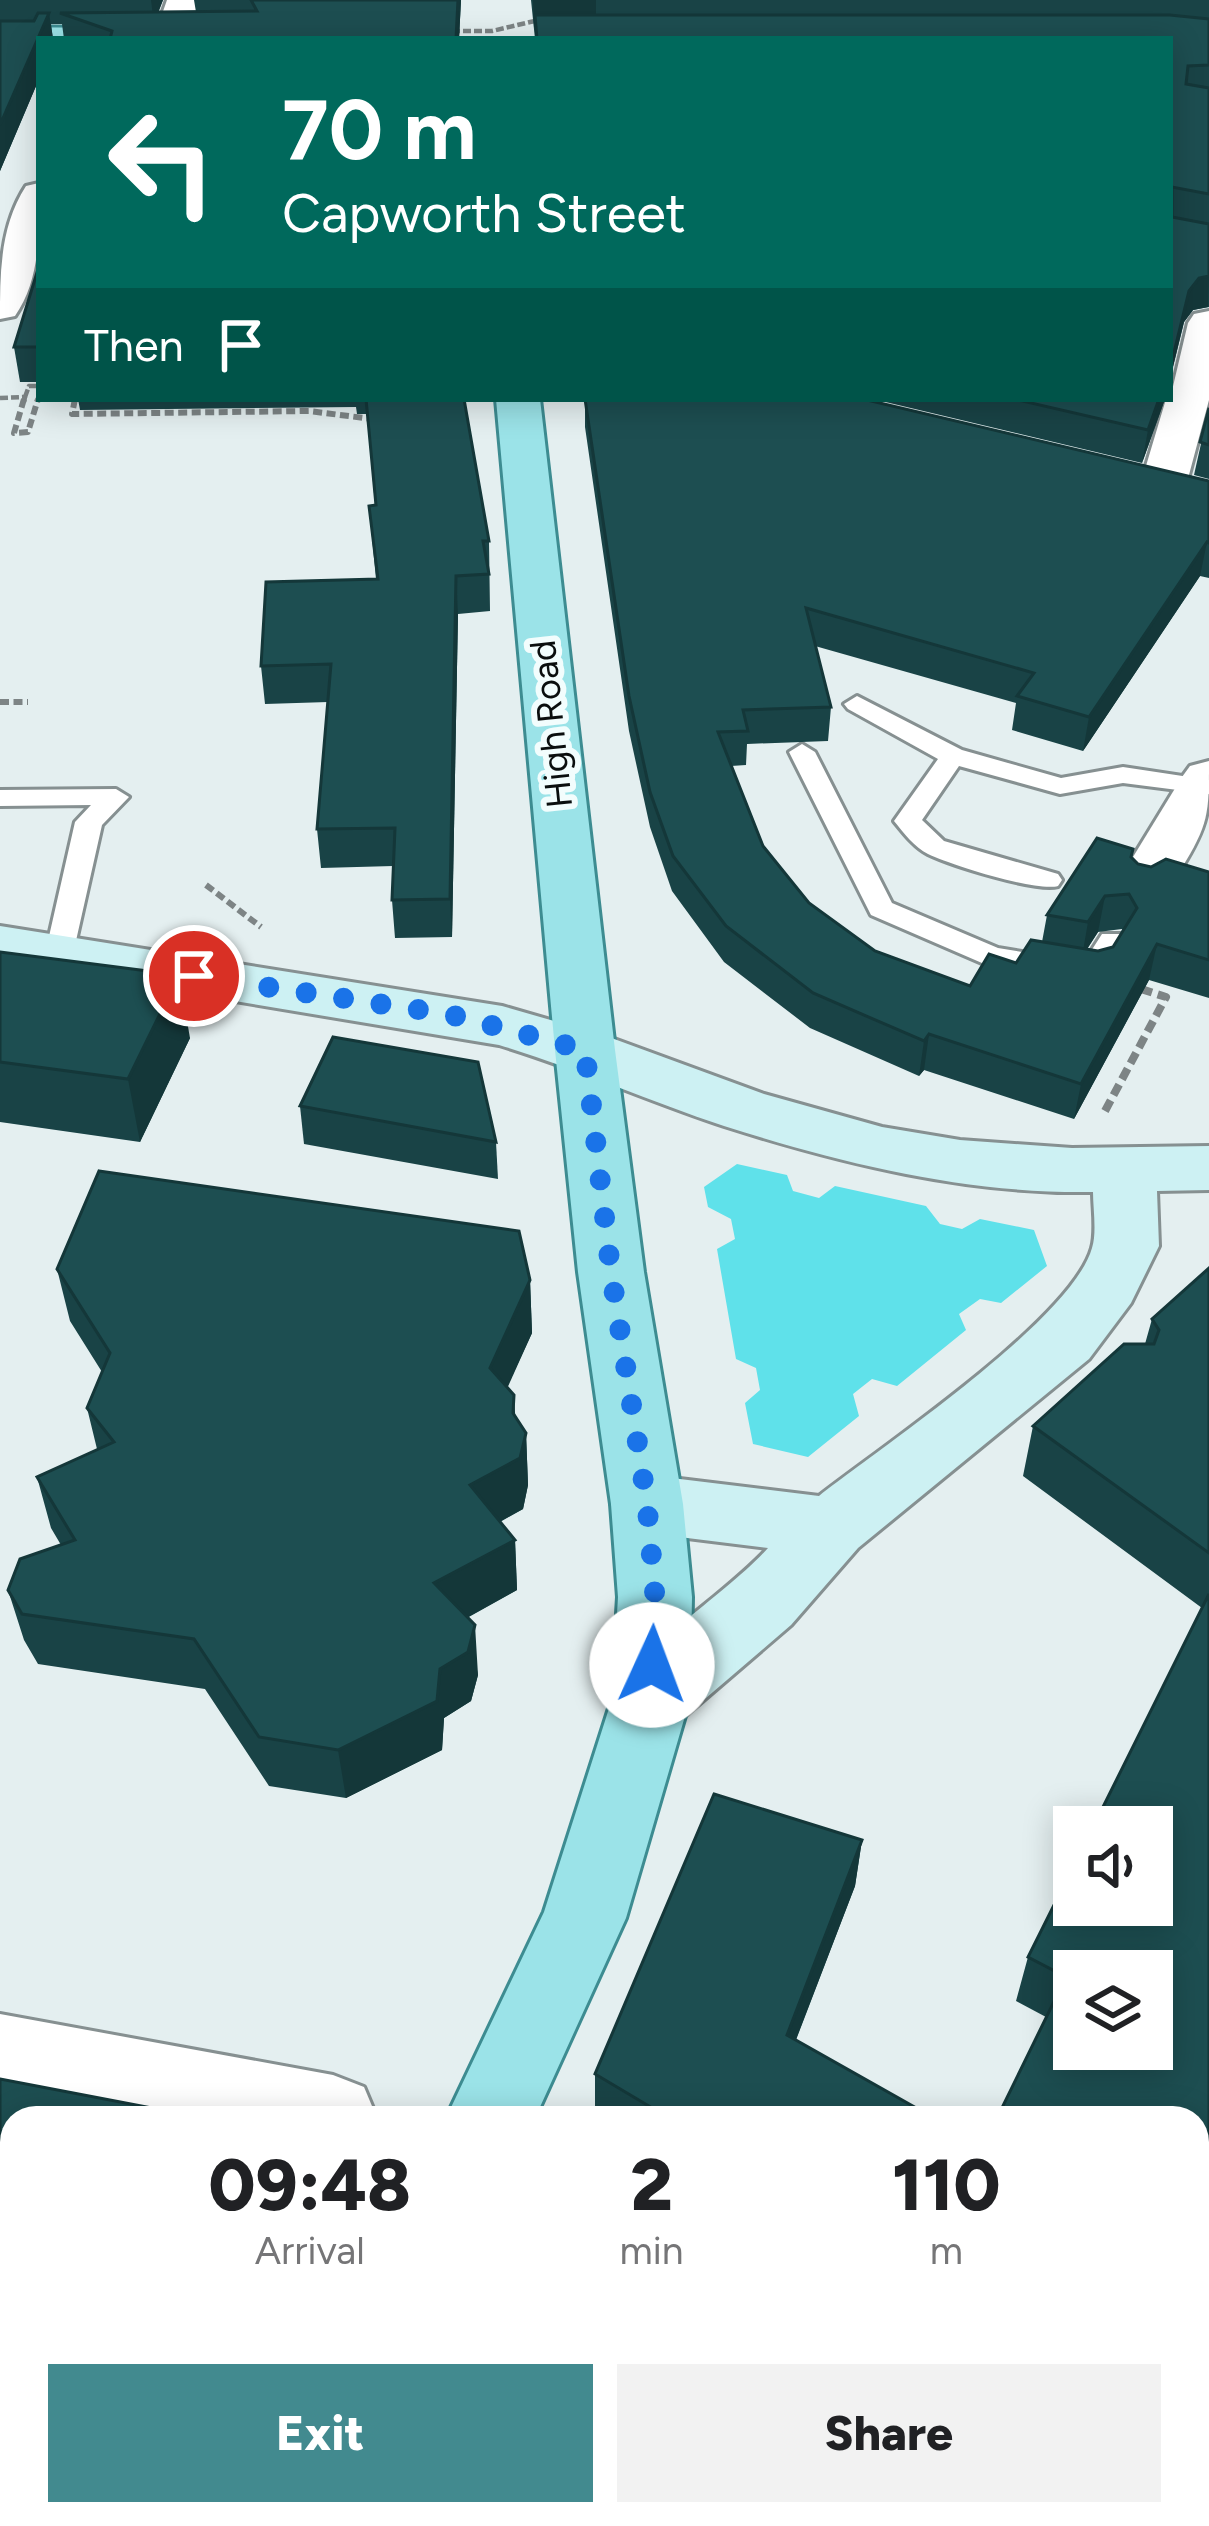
<!DOCTYPE html>
<style>
:root{--surface:#fff;--page:#f2f2f2;--text:#202124;--muted:#757577;--accent:#428a8f}
body{margin:0;font-family:Figtree,sans-serif;background:var(--page);color:var(--text);height:100vh;display:flex;flex-direction:column;font-size:45px;white-space:nowrap}
*{box-sizing:border-box;margin:0}
p{font-size:39px;color:var(--muted)}
.icon{flex:none;width:66px;height:66px;fill:none;stroke:currentColor;stroke-width:2;stroke-linecap:round;stroke-linejoin:round}
.map{position:relative;flex:1;overflow:hidden}
.panel{position:absolute;left:0px;top:2106px;width:1209px;height:420px;display:flex;flex-direction:column;background:var(--surface);border-radius:36px 36px 0 0;box-shadow:0 6px 30px #0003}
.panel>*{flex:none}
.hud{position:absolute;left:36px;top:36px;width:1137px;height:366px;border-radius:0px;box-shadow:0 6px 30px #0003;background:#00695c;color:#fff;overflow:hidden}
.fabs{position:absolute;left:1053px;top:1806px;display:grid;gap:24px}
.fabs a{display:grid;place-items:center;width:120px;height:120px;border-radius:0px;background:var(--surface);box-shadow:0 6px 30px #0003;font-size:60px}
.pin{position:absolute;display:grid;place-items:center;width:102px;height:102px;color:#fff;margin:-51px;border:6px solid #fff;border-radius:50%;box-shadow:0 3px 12px #0007}
.me{position:absolute;width:132px;margin:-66px;rotate:2deg;stroke-linejoin:round;filter:drop-shadow(0 0 9px #0008)}
.turn{display:flex;align-items:center;gap:42px;height:252px;padding:0 48px;font-size:54px}
.turn .icon{width:156px;height:156px;stroke-width:2.5}
.turn b{display:block;font-size:84px;line-height:102px}
.then{display:flex;align-items:center;height:114px;padding:0 48px;background:#0003;gap:24px;font-size:45px}
.eta{display:flex;justify-content:space-evenly;align-items:center;height:204px;text-align:center}
.eta b{font-size:72px;font-weight:800;line-height:84px}
.cta{display:flex;gap:24px;margin-top:auto;padding:24px 48px}
.cta a{flex:1;height:138px;border-radius:0px;background:var(--accent);color:#fff;font-size:48px;font-weight:800;line-height:138px;text-align:center}
.cta a+a{background:var(--page);color:var(--text)}
.map>svg:first-child{display:block}
</style>
<div class="map">
<svg width="1209" height="2526" viewBox="0 0 1209 2526">
<rect width="100%" height="100%" fill="#e4eff0"/>
<!-- green -->
<path fill="#5fe1ea" d="M737,1164L787,1175L793,1191L819,1198L835,1186L926,1206L940,1224L962,1229L980,1219L1034,1230L1047,1266L1001,1303L980,1299L959,1314L966,1330L897,1386L872,1379L853,1394L859,1416L808,1457L753,1444L745,1403L760,1390L756,1368L736,1359L717,1249L735,1239L731,1219L708,1207L704,1187Z"/>
<g fill="none" stroke-linecap="round" stroke-linejoin="round">
<defs>
<g id="lane">
<path d="M857,696L962,750L1061,778L1123,767L1209,780V794L1123,783L1060,794L959,766L922,820L944,841L1058,874L1062,880L1058,886C1036,892 951,865 928,854C915,848 903,832 894,821L938,759L848,709L844,704Z"/>
<path d="M802,744L815,752L892,903L998,948L1084,962L1102,934H1122L1126,941L1102,980L1092,982L982,963L871,915L789,752Z"/>
<path d="M116,789L129,797L102,825L73,954L69,961H49L45,954L75,822L91,805L0,806V790Z"/>
</g>
<g id="street">
<path d="M167,0H201L187,39L154,37Z"/>
<path d="M39,183C39,228 42,277 15,316L0,319C0,273 0,226 26,186Z"/>
<path d="M1209,311V400L1186,486L1179,496L1163,500L1147,496L1140,486L1166,399H1170L1188,323L1194,314Z"/>
<path d="M1209,761C1209,813 1209,824 1181,869L1161,874L1141,869L1133,857L1182,777L1190,766Z"/>
<path d="M0,2014L333,2075L364,2087L377,2118H107L0,2098Z"/>
</g>
<path id="secondary" d="M0,926L502,1006L606,1036L764,1094L882,1127L960,1140L1072,1148L1209,1146V1190L1157,1191L1159,1246L1131,1303L1089,1359L858,1548L791,1625L678,1722L651,1732L624,1722L612,1699C638,1647 725,1596 768,1548L647,1533L621,1524L611,1504L621,1484L647,1475L819,1496C883,1446 1072,1319 1092,1248C1097,1232 1093,1209 1093,1192C967,1194 844,1164 724,1126C648,1101 576,1068 499,1045L0,962Z"/>
<g id="primary">
<path d="M0,27L240,29L252,32L257,39H39V48L0,47Z"/>
<path d="M496,399H540L615,1050L644,1272L683,1504L692,1597L690,1699L626,1918L535,2118H446L544,1912L612,1699L618,1597L611,1504L578,1272L555,1050Z"/>
<path d="M189,2514H290L285,2526H184Z"/>
</g>
</defs>
<!-- lane casing -->
<use href="#lane" stroke="#869091" stroke-width="6"/>
<!-- street casing -->
<use href="#street" stroke="#869091" stroke-width="6"/>
<!-- secondary casing -->
<use href="#secondary" stroke="#869091" stroke-width="6"/>
<!-- primary casing -->
<use href="#primary" stroke="#3d8c91" stroke-width="6"/>
<!-- path-far2 -->
<g stroke="#7d8485" stroke-width="4.5" stroke-dasharray="8 3" stroke-linecap="butt">
<path d="M452,31H492L543,19"/>
<path d="M25,397L29,386H39"/>
<path d="M0,398L25,397L24,402"/>
<path d="M37,402L39,394"/>
</g>
<!-- path-far1 -->
<g stroke="#7d8485" stroke-width="6" stroke-dasharray="9 4.5" stroke-linecap="butt">
<path d="M24,399L14,433L28,432L38,399"/>
<path d="M75,399L72,414L309,411L372,419"/>
<path d="M0,702H28"/>
<path d="M206,885L261,927"/>
</g>
<!-- path -->
<path stroke="#7d8485" stroke-width="8" stroke-dasharray="12 6" stroke-linecap="butt" d="M1105,1111L1166,997L1138,988"/>
<!-- lane -->
<use href="#lane" fill="#fff" fill-rule="evenodd"/>
<!-- street -->
<use href="#street" fill="#fff" fill-rule="evenodd"/>
<!-- secondary -->
<use href="#secondary" fill="#cdf1f3" fill-rule="evenodd"/>
<!-- primary -->
<use href="#primary" fill="#9be3e8" fill-rule="evenodd"/>
</g>
<!-- wall -->
<g fill="#194346" fill-rule="evenodd">
<path d="M0,0H163L158,12H196L194,0H461L459,39H64L62,24H51L53,39H39V79L0,171Z"/>
<path d="M531,0H1209V307L1193,310L1184,322L1170,379V39H535Z"/>
<path d="M39,266V382H20L14,347Z"/>
<path d="M78,399H464L489,541L490,611L458,614L452,937L395,938L392,900L393,866L321,868L317,829L328,702L265,704L261,666L376,579L369,506L375,505L367,414H357L356,407L80,410Z"/>
<path d="M585,399L1209,481V578L1200,576L1083,751L1012,730L1016,703L815,646L831,707L828,741L747,744L746,765L731,766L763,846L809,903L875,951L970,986L1016,963L1042,942L1047,915L1131,857L1138,864L1151,867L1209,872V998L1149,980L1074,1119L924,1070L919,1076L810,1028L724,962L672,891L650,827L629,731L585,427ZM1122,929L1123,931L1113,947L1098,951L1087,949L1098,932Z"/>
<path d="M873,399H1165L1142,463Z"/>
<path d="M1209,408V479L1194,475Z"/>
<path d="M0,952L190,1038L140,1142L0,1122Z"/>
<path d="M300,1106L496,1142L498,1179L304,1144Z"/>
<path d="M1209,1268V2526L1197,2514L1046,2017L1016,2001L1028,1957L1202,1608L1023,1476L1033,1426L1145,1344L1152,1319Z"/>
<path d="M57,1269L530,1280L532,1333L507,1387L515,1417L526,1433L528,1485L523,1509L500,1522L515,1540L517,1590L467,1618L478,1675L471,1701L444,1718L442,1750L346,1798L269,1786L205,1689L38,1664L24,1640L8,1590L61,1545L51,1528L37,1477L97,1449L87,1408L102,1372L70,1321Z"/>
<path d="M862,1840L855,1886L796,2040L934,2118H598L595,2116V2074Z"/>
</g>
<!-- shaded-wall -->
<g fill="#143739">
<path d="M151,0H163L154,24Z"/>
<path d="M458,0H461L459,39H456Z"/>
<path d="M533,0H596V20L534,27Z"/>
<path d="M49,13L53,39H39V79L0,171V125Z"/>
<path d="M1209,276L1208,307L1193,310L1184,322L1170,379V369L1189,291L1199,278Z"/>
<path d="M1159,399H1165L1142,463L1148,430Z"/>
<path d="M1207,542L1200,576L1083,751L1089,717Z"/>
<path d="M456,576L458,614L452,937L450,899Z"/>
<path d="M1105,896L1098,932L1082,957L1088,922Z"/>
<path d="M1157,944L1149,980L1074,1119L1081,1084Z"/>
<path d="M179,975L190,1038L140,1142L128,1079Z"/>
<path d="M929,1034L924,1070L919,1076L924,1041Z"/>
<path d="M530,1280L532,1333L493,1420L490,1368Z"/>
<path d="M514,1395L517,1447L526,1433L528,1485L523,1509L473,1536L470,1485L513,1413Z"/>
<path d="M515,1540L517,1590L439,1633L434,1583Z"/>
<path d="M475,1625L478,1675L471,1701L444,1718L442,1750L346,1798L338,1750L440,1669Z"/>
<path d="M862,1840L855,1886L781,2078L787,2035Z"/>
<path d="M24,2514H58L49,2526H16Z"/>
</g>
<!-- building -->
<g fill="#1d4e51" stroke="#143739" stroke-width="3" fill-rule="evenodd">
<path d="M251,0H458L456,39H110L112,31L60,13L257,11Z"/>
<path d="M38,13H49L0,125V21H34Z"/>
<path d="M535,15H1170L1209,19V65L1188,66L1186,84L1209,88V194L1172,187V217L1209,224V276L1199,278L1189,291L1170,369V39H537Z"/>
<path d="M39,266V347H14Z"/>
<path d="M366,399H464L489,541H483L489,574L456,576L450,899L392,900L395,828L317,829L331,664L261,666L266,582L378,579L369,506L376,505Z"/>
<path d="M585,399H863L1209,481V543L1207,542L1089,717L1017,696L1034,673L806,608L831,707L743,710L748,731L718,732L763,846L809,903L875,951L970,986L989,954L1016,963L1031,940L1098,951L1113,947L1137,908L1129,894L1105,896L1088,922L1047,915L1097,838L1133,849L1131,857L1138,864L1151,867L1166,859L1209,872V960L1157,944L1081,1084L929,1034L924,1041L813,993L726,926L673,856L650,792L629,696Z"/>
<path d="M1014,399H1159L1148,430Z"/>
<path d="M1209,408V445L1200,442Z"/>
<path d="M0,952L179,975L128,1079L0,1062Z"/>
<path d="M333,1037L478,1062L496,1142L300,1106Z"/>
<path d="M99,1171L519,1231L530,1280L490,1368L514,1395L513,1413L526,1433L520,1458L470,1485L515,1540L434,1583L475,1625L468,1652L440,1669L437,1701L338,1750L259,1737L194,1639L22,1614L8,1590L20,1559L75,1540L37,1477L114,1442L87,1408L110,1353L57,1269Z"/>
<path d="M1209,1268V1553L1033,1426L1124,1344H1154L1159,1330L1152,1319Z"/>
<path d="M1209,1594V2526H413L419,2514H1197V2118H997L1066,1977L1028,1957L1074,1865V1905H1152V1827H1093ZM1074,1971H1152V2049H1074Z"/>
<path d="M714,1794L862,1840L787,2035L934,2118H669L595,2074Z"/>
<path d="M0,2079L204,2118H12V2514H24L16,2526H0Z"/>
</g>
<g fill="none" stroke-linecap="round" stroke-linejoin="round">
<!-- route -->
<path stroke="#1a73e8" stroke-width="21" stroke-dasharray="0 37.8" d="M194,976L448,1014L585,1050L611,1272L647,1504L655,1597L652,1665"/>
</g>
<g text-anchor="middle" dominant-baseline="central" stroke-width="12" stroke-linejoin="round" paint-order="stroke">
<!-- far-street labels -->
<g font-size="36" fill="#0a0e0e" stroke="#f2fdfd">
<text transform="translate(551 724) rotate(-96)">High Road</text>
</g>
</g>
</svg>
<div class="fabs">
<a><svg class="icon" aria-label="sound" viewBox="0 0 24 24"><path d="M4 9h4l5-4v14l-5-4H4zM17 9q2 3 0 6"/></svg></a>
<a><svg class="icon" aria-label="layers" viewBox="0 0 24 24"><path d="M12 4l9 5-9 5-9-5zM3 14l9 5 9-5"/></svg></a>
</div>
<div class="pin" style="left:194px;top:976px;background:#d93025"><svg class="icon" aria-label="arrive" viewBox="0 0 24 24"><path d="M6 21V4h12l-3 4 3 4H6"/></svg></div>
<svg class="me" style="left:652px;top:1665px" viewBox="-20 -20 40 40"><circle r="19" fill="#fff"/><path d="M0-13L10 11 0 6-10 11z" fill="#1a73e8"/></svg>
<div class="hud">
<div class="turn"><svg class="icon" aria-label="left" viewBox="0 0 24 24"><path d="M17 20v-9H6M10 6l-5 5 5 5"/></svg><div><b>70 m</b>Capworth Street</div></div>
<div class="then">Then<svg class="icon" aria-label="arrive" viewBox="0 0 24 24"><path d="M6 21V4h12l-3 4 3 4H6"/></svg></div>
</div>
<section class="panel">
<div class="eta">
<div><b>09:48</b><p>Arrival</p></div>
<div><b>2</b><p>min</p></div>
<div><b>110</b><p>m</p></div>
</div>
<div class="cta"><a>Exit</a><a>Share</a></div>
</section>
</div>
